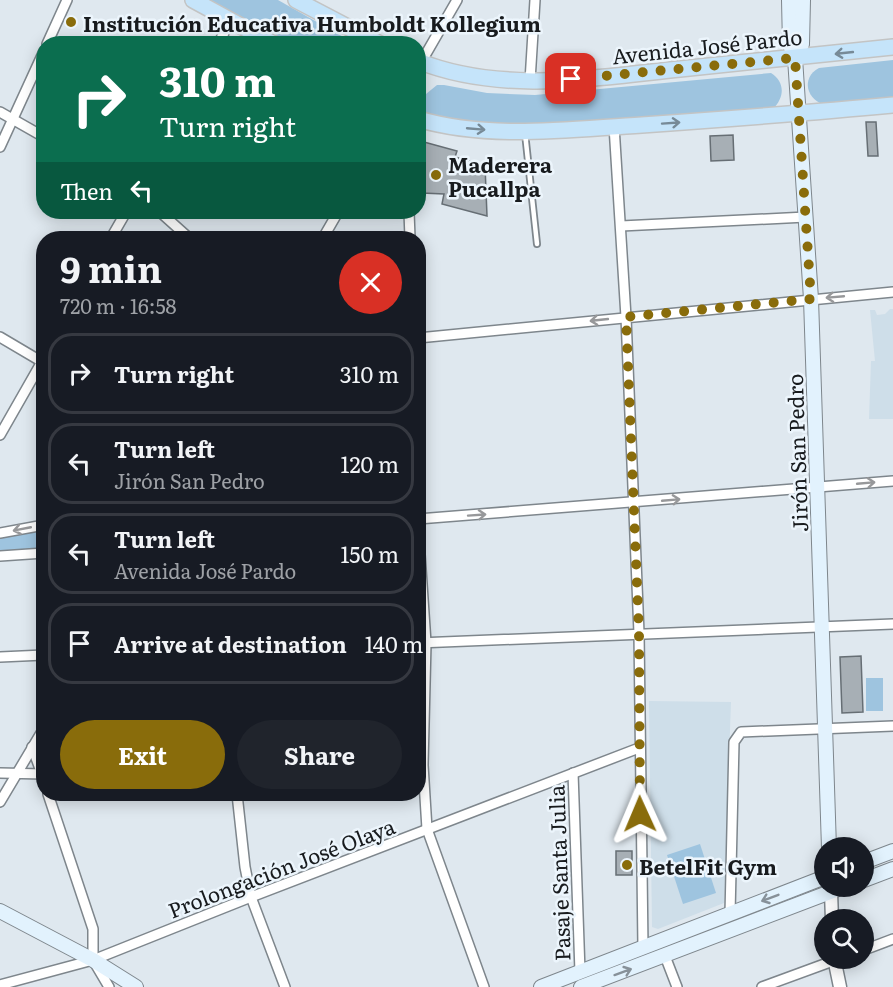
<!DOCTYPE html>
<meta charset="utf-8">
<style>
:root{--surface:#171b24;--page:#20242c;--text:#f1f3f6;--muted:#9ea1a6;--line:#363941;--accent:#896c0b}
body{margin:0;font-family:Literata,serif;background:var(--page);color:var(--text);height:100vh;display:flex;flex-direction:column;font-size:22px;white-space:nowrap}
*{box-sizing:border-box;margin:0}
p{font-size:20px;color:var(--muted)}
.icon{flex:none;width:33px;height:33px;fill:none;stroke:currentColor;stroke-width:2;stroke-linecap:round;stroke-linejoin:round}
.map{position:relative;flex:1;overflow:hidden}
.sheet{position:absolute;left:36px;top:231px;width:390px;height:570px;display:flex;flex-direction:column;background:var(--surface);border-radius:24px;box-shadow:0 3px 15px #0003}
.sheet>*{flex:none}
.top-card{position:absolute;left:36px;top:36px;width:390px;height:183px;border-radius:24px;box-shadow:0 3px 15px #0003;background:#0b6e4f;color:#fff;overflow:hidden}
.fabs{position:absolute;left:814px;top:837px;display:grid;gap:12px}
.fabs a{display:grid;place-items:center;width:60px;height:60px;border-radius:50%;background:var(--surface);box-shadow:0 3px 15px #0003;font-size:30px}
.pin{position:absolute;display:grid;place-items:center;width:51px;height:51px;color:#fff;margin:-26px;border-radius:12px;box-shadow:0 3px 9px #0006}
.me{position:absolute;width:66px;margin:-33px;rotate:359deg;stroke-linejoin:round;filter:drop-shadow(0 0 4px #0008)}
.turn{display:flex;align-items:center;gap:21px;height:126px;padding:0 24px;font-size:27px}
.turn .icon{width:78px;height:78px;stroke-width:2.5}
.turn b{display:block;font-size:42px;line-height:51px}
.then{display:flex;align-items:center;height:57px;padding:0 24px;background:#0003;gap:12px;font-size:22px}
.round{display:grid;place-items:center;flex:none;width:63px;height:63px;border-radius:32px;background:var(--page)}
.headline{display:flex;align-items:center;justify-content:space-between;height:102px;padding:0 24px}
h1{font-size:36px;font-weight:700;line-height:45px}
.cta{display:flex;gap:12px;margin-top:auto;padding:12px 24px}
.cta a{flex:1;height:69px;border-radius:36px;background:var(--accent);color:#fff;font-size:24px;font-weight:700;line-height:69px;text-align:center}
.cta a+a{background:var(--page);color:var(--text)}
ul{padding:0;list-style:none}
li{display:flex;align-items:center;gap:18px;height:81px;margin:0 12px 9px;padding:0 12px;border:3px solid var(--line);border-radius:24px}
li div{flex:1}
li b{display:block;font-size:22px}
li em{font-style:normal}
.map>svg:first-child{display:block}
</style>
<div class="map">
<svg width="893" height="987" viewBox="0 0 893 987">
<rect width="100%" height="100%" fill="#dfe8ef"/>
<!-- built -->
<g fill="#cedee9">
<path d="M890,309H893V419H869L871,361H875L870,310H875L877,315L885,314Z"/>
<path d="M649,701L731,702L724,903L658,929L652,927Z"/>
</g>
<!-- green -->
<g fill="#9ec4df">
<path d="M202,0H278L354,43H281Z"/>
<path d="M893,60V98L826,105C807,101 800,78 819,68Z"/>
<path d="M771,73C785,82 785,97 773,109L666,119L482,127L425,114L424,109L426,94L437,85H444L487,93L535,95Z"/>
<path d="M43,529V549L0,553V537Z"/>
<rect x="866" y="678" width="17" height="33"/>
<path d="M700,844L716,893L683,904L667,855Z"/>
</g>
<!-- building -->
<g fill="#a7afb5" stroke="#666e74" stroke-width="1.5">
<path d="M866,122H876L878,156H868Z"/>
<path d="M733,135L734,160L711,161L710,136Z"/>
<path d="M424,142L457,151L455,157L485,165L487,216L442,204L444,194L422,193Z"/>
<path d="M861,656L863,712L842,713L840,657Z"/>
<rect x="616" y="851" width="16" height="24"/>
</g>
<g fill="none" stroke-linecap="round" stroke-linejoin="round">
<defs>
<path id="service" d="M525,133L537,244"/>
<g id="minor">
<path d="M47,44L67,0"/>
<path d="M218,44L231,20"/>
<path d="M419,66L457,0"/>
<path d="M530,81L535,0"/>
<path d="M0,112L44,137"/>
<path d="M614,126L626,317L639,633L643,948"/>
<path d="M0,147L44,51"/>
<path d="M160,212L189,238"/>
<path d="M409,212L410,238"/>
<path d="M621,226L806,217"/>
<path d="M111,238L126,212"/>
<path d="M323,238L338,212"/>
<path d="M0,337L44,363"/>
<path d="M418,338L893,292"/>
<path d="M0,435L44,358"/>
<path d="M418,519L893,481"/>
<path d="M418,525L426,643L423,765L427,829L484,987"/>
<path d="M0,533L44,525"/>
<path d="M0,556L44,553"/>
<path d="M418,643L893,624"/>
<path d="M0,657L44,655"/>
<path d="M32,747L43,777"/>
<path d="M0,773L44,774"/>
<path d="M573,773L580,972"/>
<path d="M48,794L93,929V960L109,987"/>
<path d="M237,794L245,867L251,897L285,987"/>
<path d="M0,802L44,728"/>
<path d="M730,914L734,742L741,732L893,726"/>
<path d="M864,950L893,939"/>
<path d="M665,956L677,987"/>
<path d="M0,985L93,960L251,897L639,748"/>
<path d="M762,987L841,958"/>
</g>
<g id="tertiary">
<path d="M831,892L832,920"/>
<path d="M834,958L840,987"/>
</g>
<g id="secondary">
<path d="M789,0L790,45L795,58L811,299L829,848"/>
<path d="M795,58L802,44L803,0"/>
<path d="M864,862L893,851"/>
<path d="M864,880L893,869"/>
<path d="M0,911L93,960L136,987"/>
<path d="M541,987L825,877"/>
<path d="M581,987L846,886"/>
</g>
<g id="primary">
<path d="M193,0L274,44"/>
<path d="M296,0L380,44"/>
<path d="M418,61C501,94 594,78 680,69C751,62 822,55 893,47"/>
<path d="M418,119C489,140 569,129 642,125C726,119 809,113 893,105"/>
</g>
</defs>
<!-- service casing -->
<use href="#service" stroke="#7e868c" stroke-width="8"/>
<!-- minor casing -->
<use href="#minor" stroke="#7e868c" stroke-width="12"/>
<!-- tertiary casing -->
<use href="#tertiary" stroke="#7e868c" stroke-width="15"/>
<!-- secondary casing -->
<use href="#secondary" stroke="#7e868c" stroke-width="16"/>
<!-- primary casing -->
<use href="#primary" stroke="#c3c4c4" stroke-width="18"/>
<!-- service -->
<use href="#service" stroke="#fff" stroke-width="4.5"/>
<!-- minor -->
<use href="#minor" stroke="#fff" stroke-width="9"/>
<!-- tertiary -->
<use href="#tertiary" stroke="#fff" stroke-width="12"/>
<!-- secondary -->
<use href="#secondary" stroke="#e2f2fd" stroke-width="14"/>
<!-- primary -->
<use href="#primary" stroke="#c5e4fa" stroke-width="15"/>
</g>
<!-- one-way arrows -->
<defs><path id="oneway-shaft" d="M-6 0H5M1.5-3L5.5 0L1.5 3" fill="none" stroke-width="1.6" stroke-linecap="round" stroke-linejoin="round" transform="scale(1.5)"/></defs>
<g stroke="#778a97">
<use href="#oneway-shaft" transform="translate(844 53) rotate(174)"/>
<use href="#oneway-shaft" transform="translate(671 123) rotate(-4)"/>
<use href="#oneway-shaft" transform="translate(476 129) rotate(5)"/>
</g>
<g stroke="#97989a">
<use href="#oneway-shaft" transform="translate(835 297) rotate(175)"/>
<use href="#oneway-shaft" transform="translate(599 320) rotate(174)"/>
<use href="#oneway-shaft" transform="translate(866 483) rotate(-5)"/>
<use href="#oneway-shaft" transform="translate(671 500) rotate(-5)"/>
<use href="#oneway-shaft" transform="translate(477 515) rotate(-4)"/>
<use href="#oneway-shaft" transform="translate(22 529) rotate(169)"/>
</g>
<g stroke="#879199">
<use href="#oneway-shaft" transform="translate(770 898) rotate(159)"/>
<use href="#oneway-shaft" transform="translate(623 972) rotate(-20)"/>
</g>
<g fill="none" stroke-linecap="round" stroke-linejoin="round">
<!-- route -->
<path stroke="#896c0b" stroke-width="10" stroke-dasharray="0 18" d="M571,79L795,58L811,299L626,317L639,633L640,814"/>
</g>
<!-- markers -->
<g fill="#896c0b" stroke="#ecf5fc" stroke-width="2">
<circle cx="71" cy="22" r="6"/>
<circle cx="436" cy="175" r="6"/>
<circle cx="627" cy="865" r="6"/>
</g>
<g text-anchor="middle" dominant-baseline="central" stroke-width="5" stroke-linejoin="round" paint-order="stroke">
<!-- poi labels -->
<g font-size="21" font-weight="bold" fill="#181b1e" stroke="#ecf5fc" text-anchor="start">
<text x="83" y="22">Institución Educativa Humboldt Kollegium</text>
<text x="448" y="163">Maderera<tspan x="448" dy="24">Pucallpa</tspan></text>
<text x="639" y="865">BetelFit Gym</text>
</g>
<!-- street labels -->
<g font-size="21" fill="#181b1e" stroke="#ecf5fc">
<text transform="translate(707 45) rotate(-6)">Avenida José Pardo</text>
<text transform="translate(796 453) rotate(-92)">Jirón San Pedro</text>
<text transform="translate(281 867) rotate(-21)">Prolongación José Olaya</text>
<text transform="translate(558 873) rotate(-92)">Pasaje Santa Julia</text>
</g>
</g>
</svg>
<div class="fabs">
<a><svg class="icon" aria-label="sound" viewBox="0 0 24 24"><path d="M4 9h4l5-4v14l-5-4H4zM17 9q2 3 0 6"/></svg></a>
<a><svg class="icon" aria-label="search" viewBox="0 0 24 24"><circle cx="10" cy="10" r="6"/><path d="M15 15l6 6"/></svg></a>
</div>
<div class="pin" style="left:571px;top:79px;background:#d93025"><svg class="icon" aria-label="arrive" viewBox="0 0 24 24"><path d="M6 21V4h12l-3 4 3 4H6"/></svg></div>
<svg class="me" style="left:640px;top:814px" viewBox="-20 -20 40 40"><path d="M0-17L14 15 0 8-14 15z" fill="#896c0b" stroke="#fff" stroke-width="4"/></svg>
<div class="top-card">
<div class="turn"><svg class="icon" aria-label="right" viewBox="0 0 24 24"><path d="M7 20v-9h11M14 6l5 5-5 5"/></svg><div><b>310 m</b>Turn right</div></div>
<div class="then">Then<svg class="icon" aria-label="left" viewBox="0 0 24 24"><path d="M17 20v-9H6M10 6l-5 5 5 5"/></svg></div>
</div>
<section class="sheet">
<div class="headline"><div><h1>9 min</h1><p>720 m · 16:58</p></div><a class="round" style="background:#d93025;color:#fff"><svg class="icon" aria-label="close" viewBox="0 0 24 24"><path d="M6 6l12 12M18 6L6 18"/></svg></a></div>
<ul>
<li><svg class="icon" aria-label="right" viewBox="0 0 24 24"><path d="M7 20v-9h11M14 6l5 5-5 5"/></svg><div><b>Turn right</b></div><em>310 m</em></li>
<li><svg class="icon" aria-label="left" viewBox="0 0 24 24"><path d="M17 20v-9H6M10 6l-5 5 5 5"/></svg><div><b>Turn left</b><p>Jirón San Pedro</p></div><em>120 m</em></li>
<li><svg class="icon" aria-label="left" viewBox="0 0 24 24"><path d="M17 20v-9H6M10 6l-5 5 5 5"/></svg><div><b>Turn left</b><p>Avenida José Pardo</p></div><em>150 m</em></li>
<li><svg class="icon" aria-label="arrive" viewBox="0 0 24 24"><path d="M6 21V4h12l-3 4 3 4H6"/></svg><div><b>Arrive at destination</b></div><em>140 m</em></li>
</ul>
<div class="cta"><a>Exit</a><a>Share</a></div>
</section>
</div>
